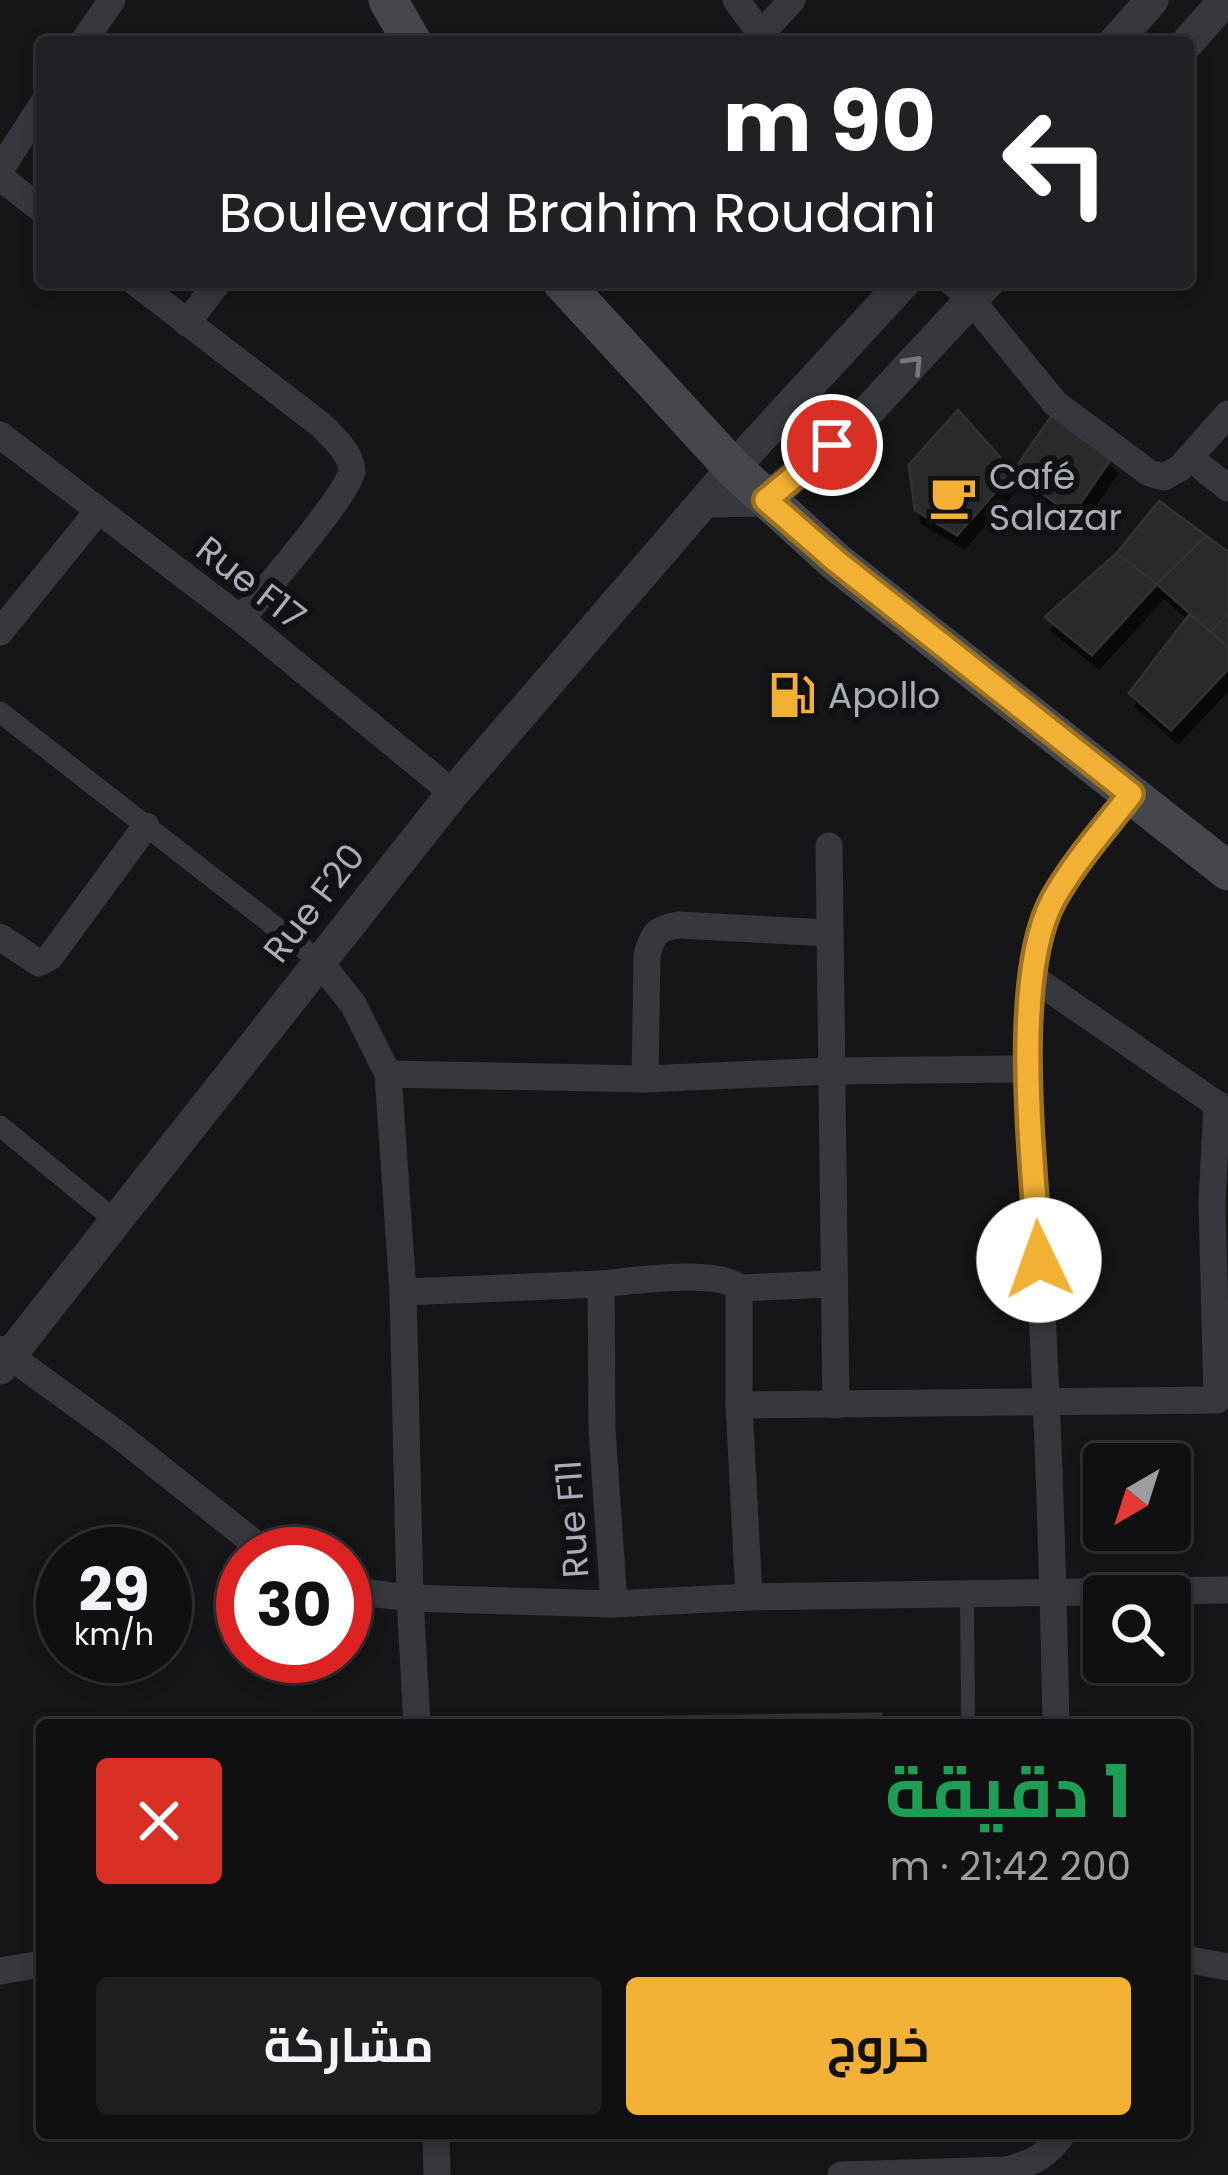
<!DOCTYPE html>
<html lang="ar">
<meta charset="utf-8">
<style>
:root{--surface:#101012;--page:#1e1e20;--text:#f1f3f6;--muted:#9c9d9f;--line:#303032;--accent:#f2b134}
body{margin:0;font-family:Poppins,Cairo,sans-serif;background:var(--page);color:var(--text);direction:rtl;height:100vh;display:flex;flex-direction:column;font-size:45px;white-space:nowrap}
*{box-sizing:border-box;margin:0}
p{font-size:39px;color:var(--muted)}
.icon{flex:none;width:66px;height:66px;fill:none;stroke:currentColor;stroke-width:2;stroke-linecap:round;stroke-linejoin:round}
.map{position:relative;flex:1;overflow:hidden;direction:ltr}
.details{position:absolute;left:36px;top:1719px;width:1155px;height:420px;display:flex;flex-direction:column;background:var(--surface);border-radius:12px;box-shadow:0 6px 18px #0003,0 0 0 3px var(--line);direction:rtl}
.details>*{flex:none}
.guide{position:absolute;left:36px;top:36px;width:1158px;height:252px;border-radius:12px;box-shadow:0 6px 18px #0003,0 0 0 3px var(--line);direction:rtl;background:#202124;color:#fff;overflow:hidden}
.needle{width:78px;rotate:219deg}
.tools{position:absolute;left:1083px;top:1443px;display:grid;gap:24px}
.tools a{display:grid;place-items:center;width:108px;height:108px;border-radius:12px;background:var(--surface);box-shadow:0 6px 18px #0003,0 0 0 3px var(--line);font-size:60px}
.speed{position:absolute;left:36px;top:1527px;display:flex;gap:24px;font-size:60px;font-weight:700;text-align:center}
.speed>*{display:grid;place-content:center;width:156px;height:156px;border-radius:50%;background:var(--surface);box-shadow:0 6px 18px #0003,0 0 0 3px var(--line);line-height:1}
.speed small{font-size:30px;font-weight:400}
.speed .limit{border:18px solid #d22;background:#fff;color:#111}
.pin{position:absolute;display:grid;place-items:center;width:102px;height:102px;color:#fff;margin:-51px;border:6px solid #fff;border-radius:50%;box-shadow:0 3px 12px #0007}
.me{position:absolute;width:132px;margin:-66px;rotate:357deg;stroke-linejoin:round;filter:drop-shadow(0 0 9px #0008)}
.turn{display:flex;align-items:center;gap:42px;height:252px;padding:0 60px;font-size:54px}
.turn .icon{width:156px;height:156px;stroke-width:2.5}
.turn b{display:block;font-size:84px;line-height:102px}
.round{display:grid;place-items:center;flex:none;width:126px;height:126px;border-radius:12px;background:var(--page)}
.headline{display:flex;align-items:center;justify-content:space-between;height:204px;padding:0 60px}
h1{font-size:72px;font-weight:700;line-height:90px;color:#1e9e55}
.cta{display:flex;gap:24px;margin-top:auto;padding:24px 60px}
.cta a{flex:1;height:138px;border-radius:12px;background:var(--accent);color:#111;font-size:48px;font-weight:700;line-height:138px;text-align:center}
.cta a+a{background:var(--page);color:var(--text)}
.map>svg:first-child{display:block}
</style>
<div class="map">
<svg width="1228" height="2175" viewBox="0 0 1228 2175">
<defs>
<filter id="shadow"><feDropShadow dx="7" dy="13" stdDeviation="0" flood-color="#0009"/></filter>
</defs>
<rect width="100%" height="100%" fill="#161618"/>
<!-- building -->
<g fill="#29292c" stroke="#303034" stroke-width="3" filter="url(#shadow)">
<path d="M958,410L1013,472L957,535L915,510L909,465Z"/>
<path d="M1053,414L1110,460L1072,515L1013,472Z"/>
<path d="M1159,501L1206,536L1157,584L1117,553Z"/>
<path d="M1206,536L1228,552V613L1211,632L1157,584Z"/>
<path d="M1117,553L1157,584L1092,655L1045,617Z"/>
<path d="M1228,613V647L1211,632Z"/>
<path d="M1190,614L1228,647V669L1171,730L1129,693Z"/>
<path d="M881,1714V1725H666V1717Z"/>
</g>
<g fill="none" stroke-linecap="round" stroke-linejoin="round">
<!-- service -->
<path stroke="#37383d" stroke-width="14" d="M967,1594L968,1725"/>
<!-- pedestrian -->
<g stroke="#37383d" stroke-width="21">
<path d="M0,712L318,960"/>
<path d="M0,1126L116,1221"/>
</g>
<!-- minor -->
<g stroke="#37383d" stroke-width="27">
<path d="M736,0L767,42"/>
<path d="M761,34L792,0"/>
<path d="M83,42L112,0"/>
<path d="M0,170L42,105"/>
<path d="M0,177L42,210"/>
<path d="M135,282L321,425C333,437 350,452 352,470C354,487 258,599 241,619"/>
<path d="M952,282L972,301L1055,403L1149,473L1164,477L1180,468L1228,414"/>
<path d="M187,323L218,282"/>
<path d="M0,435L241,619L453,793"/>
<path d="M1190,458L1228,488"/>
<path d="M0,632L98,511"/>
<path d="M829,846L836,1405"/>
<path d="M0,937L39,963L50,957L146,826"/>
<path d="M318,960L353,1004L388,1074L403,1292L410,1598L417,1725"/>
<path d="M1032,977L1228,1112"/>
<path d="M388,1074L645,1079L829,1071L1028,1069"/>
<path d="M645,1079L647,955C652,935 657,928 678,925L829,933"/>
<path d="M739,1288L833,1284"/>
<path d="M403,1292L601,1284"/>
<path d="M0,1349L116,1433L268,1554"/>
<path d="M739,1405L1217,1400L1212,1202L1217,1104"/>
<path d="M345,1590L410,1598L614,1604L749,1597L1228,1590"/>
<path d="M614,1604L602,1429L601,1284C631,1281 718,1268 739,1288V1405L749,1597"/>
<path d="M1056,1725C1053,1570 1048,1414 1039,1259C1034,1165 1016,1030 1038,940C1052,884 1097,839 1131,794"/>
<path d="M1185,1959L1228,1967"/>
<path d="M0,1971L42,1964"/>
<path d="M436,2133L437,2175"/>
<path d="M841,2175L1006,2170C1032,2163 1048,2156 1063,2133"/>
</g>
<!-- tertiary -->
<g stroke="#37383d" stroke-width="33">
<path d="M1115,42L1152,0"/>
<path d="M1188,42L1225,0"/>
<path d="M708,501L766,500L856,424L988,282"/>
<path d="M0,1368L453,793L733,468L904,282"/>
</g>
<!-- secondary -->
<g stroke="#45474d" stroke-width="39">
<path d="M388,0L412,42"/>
<path d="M562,282L733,468L835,561L1228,871"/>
</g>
</g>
<!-- one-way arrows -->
<defs><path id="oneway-chevron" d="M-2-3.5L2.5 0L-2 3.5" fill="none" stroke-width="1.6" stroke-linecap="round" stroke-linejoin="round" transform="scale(3)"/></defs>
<use stroke="#757881" href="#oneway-chevron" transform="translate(914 364) rotate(-47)"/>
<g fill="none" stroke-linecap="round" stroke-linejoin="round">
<defs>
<path id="route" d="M832,445L766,500L836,561L1131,794C1105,828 1074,862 1053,900C1010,980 1034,1167 1039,1260"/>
</defs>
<!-- route casing -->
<use href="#route" stroke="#9d7322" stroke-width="30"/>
<!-- route -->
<use href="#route" stroke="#f2b134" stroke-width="21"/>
</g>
<!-- icons -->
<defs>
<symbol id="cafe-bare" viewBox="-9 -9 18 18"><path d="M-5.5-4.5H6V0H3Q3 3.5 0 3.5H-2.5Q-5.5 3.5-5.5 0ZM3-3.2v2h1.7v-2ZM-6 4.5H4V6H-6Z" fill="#f2b134" stroke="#111113" stroke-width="2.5" paint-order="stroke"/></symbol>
<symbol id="fuel-bare" viewBox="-9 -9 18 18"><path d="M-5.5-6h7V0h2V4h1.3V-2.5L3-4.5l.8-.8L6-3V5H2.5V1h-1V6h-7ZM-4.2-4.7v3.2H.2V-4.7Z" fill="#f2b134" stroke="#111113" stroke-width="2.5" paint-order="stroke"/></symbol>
</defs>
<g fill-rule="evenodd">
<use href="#cafe-bare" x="920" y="464" width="66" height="66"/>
<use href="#fuel-bare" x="759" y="662" width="66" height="66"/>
</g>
<g text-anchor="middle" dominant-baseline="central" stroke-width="12" stroke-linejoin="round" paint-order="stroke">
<!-- poi labels -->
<g font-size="36" fill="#a8adb8" stroke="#111113" text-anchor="start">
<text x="989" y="476">Café<tspan x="989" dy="41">Salazar</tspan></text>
<text x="828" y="695">Apollo</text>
</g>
<!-- street labels -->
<g font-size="36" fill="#a8adb8" stroke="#111113">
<text transform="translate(251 583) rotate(38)">Rue F17</text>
<text transform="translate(314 903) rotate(-52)">Rue F20</text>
<text transform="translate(572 1519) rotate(-94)">Rue F11</text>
</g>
</g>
</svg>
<div class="tools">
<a><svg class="needle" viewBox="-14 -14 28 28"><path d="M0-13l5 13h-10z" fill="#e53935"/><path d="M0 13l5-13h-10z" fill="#9c9d9f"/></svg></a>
<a><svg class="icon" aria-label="search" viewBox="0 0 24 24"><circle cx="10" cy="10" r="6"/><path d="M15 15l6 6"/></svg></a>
</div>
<div class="speed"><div>29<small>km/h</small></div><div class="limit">30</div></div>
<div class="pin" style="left:832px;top:445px;background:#d93025"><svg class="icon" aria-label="arrive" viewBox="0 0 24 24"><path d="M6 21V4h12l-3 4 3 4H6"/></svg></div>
<svg class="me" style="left:1039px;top:1260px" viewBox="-20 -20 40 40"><circle r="19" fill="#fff"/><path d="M0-13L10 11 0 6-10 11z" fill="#f2b134"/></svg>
<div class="guide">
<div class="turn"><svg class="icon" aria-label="left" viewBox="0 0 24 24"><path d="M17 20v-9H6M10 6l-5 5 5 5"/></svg><div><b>90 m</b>Boulevard Brahim Roudani</div></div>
</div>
<section class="details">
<div class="headline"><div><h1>1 دقيقة</h1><p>200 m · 21:42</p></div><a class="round" style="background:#d93025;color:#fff"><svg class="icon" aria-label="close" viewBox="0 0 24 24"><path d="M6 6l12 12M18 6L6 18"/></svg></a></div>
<div class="cta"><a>خروج</a><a>مشاركة</a></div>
</section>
</div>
